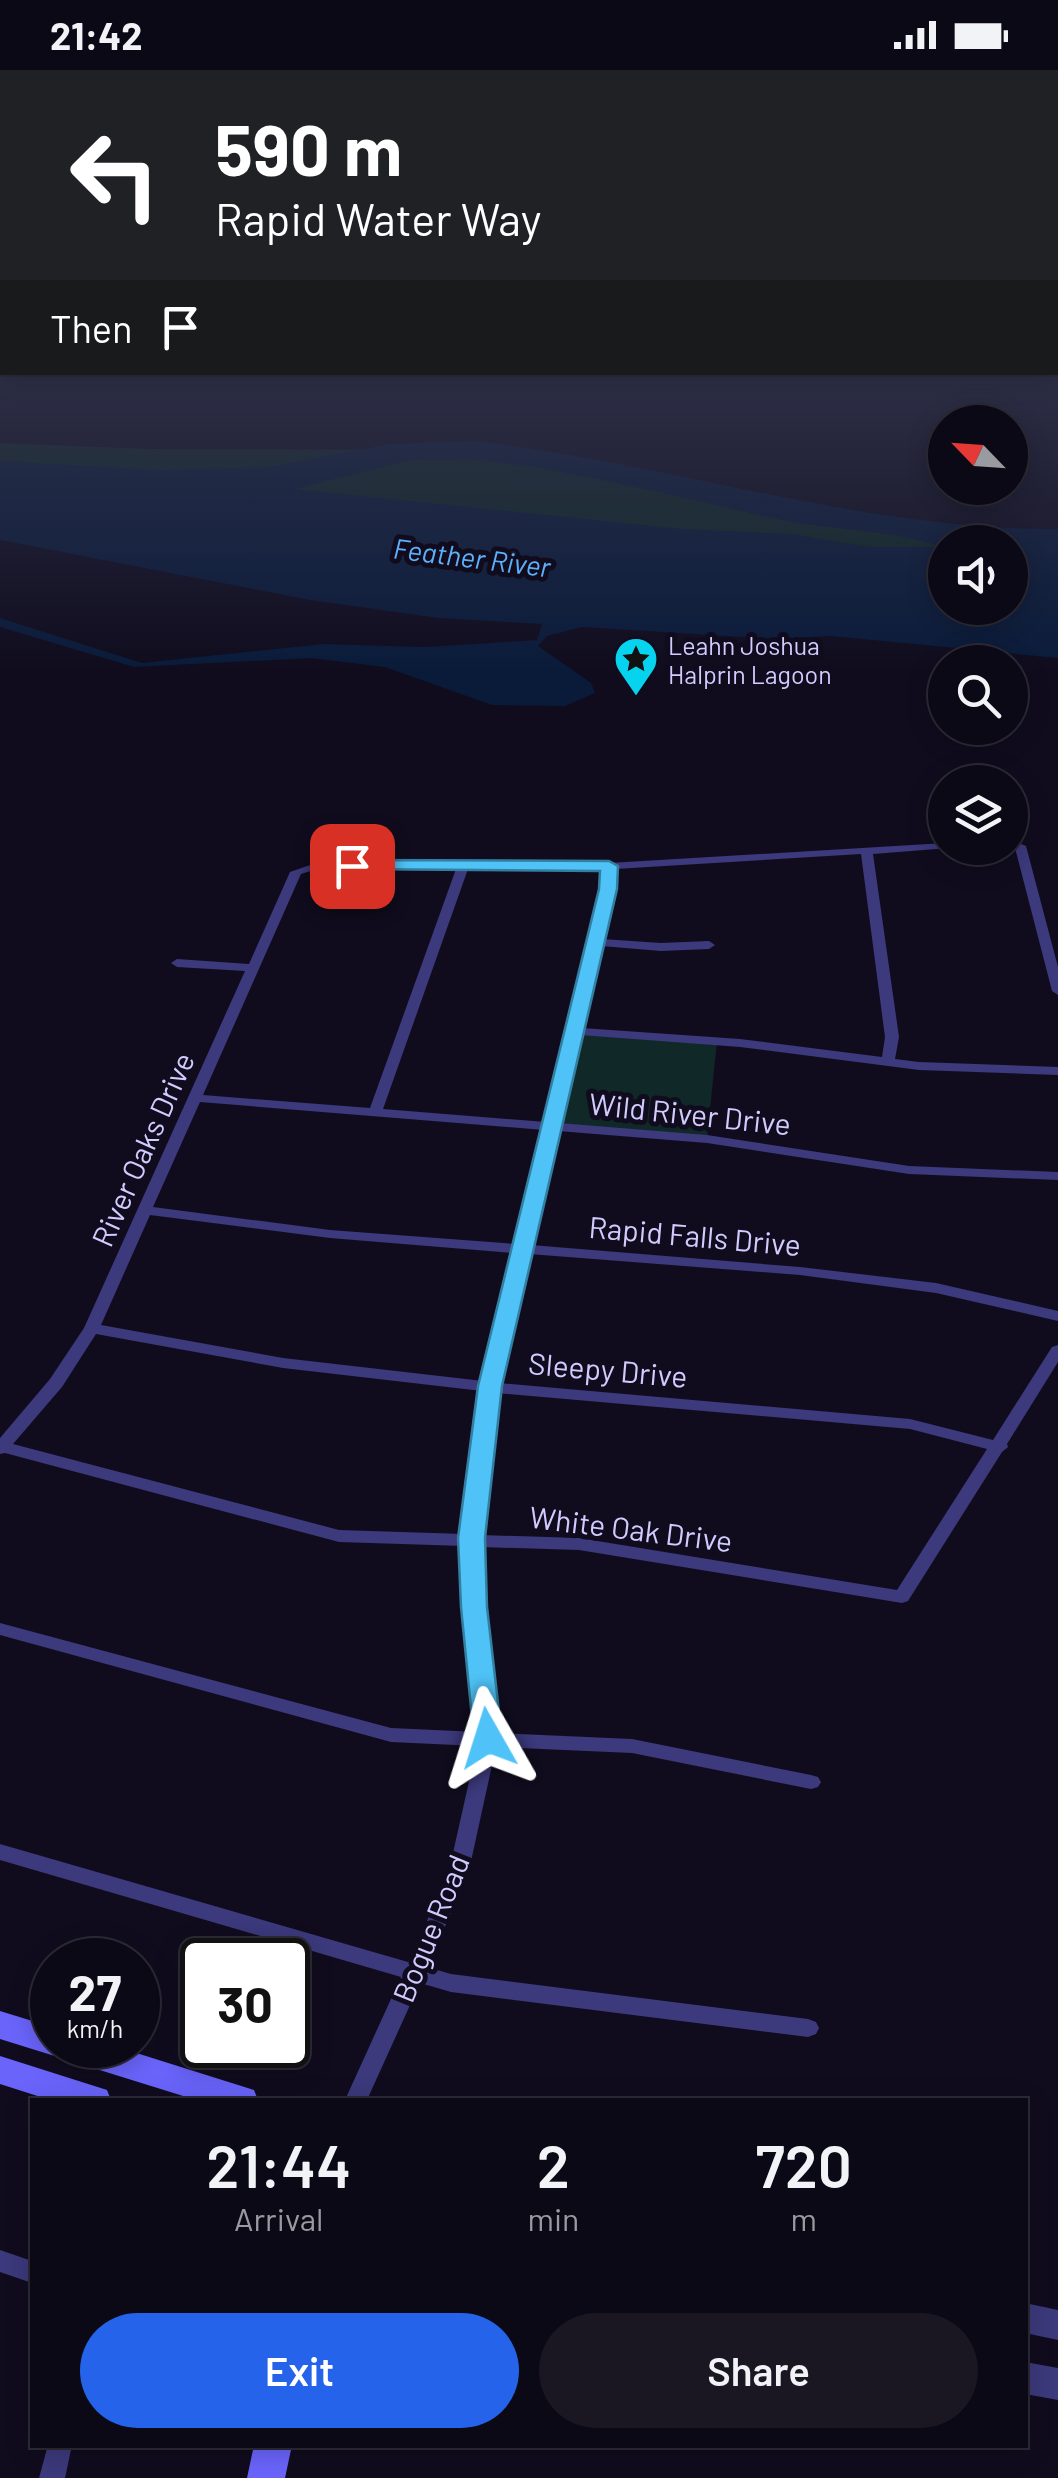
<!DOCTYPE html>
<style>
:root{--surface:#0c0916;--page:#1a1723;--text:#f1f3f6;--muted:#9a9aa1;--line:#2c2a35;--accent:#2563eb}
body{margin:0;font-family:Barlow,sans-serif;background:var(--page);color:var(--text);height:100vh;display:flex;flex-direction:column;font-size:38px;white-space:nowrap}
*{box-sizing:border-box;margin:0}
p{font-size:32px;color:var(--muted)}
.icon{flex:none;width:55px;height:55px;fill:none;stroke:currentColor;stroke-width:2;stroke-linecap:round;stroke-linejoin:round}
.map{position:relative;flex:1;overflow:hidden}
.details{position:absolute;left:30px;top:2028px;width:998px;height:350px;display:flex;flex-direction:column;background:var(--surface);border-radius:0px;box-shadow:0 5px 25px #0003,0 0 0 2px var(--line)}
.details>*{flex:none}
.guide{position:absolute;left:0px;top:0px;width:1060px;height:305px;box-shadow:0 5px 25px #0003,0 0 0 2px var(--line);background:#202124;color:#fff;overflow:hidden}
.needle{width:65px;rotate:295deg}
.buttons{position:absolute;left:928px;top:335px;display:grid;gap:20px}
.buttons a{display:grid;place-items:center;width:100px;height:100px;border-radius:50%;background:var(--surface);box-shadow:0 5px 25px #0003,0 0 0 2px var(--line);font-size:50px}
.speed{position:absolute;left:30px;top:1868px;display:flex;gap:20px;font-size:50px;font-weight:700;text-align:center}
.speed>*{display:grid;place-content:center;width:130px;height:130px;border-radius:50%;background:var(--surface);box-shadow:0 5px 25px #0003,0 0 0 2px var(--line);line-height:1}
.speed small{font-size:25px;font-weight:400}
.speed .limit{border:5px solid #111;border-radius:15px;background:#fff;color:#111}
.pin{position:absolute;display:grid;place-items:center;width:85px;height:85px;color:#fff;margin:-42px;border-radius:20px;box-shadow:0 5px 15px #0006}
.me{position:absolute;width:110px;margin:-55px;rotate:354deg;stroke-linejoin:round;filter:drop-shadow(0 0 8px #0008)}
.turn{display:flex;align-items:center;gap:35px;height:210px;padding:0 50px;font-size:45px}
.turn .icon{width:130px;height:130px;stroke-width:2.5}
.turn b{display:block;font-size:70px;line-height:85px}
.then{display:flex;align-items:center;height:95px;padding:0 50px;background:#0003;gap:20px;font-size:38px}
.eta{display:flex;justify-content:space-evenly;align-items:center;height:170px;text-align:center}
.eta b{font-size:60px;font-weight:600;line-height:70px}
.button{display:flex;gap:20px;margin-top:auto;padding:20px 50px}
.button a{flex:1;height:115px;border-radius:60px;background:var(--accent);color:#fff;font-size:40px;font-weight:600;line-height:115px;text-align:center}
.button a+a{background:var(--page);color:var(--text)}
.status{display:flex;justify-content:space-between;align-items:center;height:70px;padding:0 50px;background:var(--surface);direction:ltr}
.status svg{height:28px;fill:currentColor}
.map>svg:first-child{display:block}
</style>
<div class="status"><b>21:42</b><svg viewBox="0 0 49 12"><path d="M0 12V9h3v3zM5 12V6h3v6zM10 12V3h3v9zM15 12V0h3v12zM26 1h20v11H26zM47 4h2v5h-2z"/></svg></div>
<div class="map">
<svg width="1058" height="2408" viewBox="0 0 1058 2408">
<rect width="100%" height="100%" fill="#100c1e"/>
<!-- green -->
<g fill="#102827">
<path d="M0,373L149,379L459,380L945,472V479L830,483L0,400Z"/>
<path d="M575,961L717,971L707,1069L551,1056Z"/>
</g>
<!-- water -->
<path fill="#0a1b3a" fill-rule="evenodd" d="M475,371C670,393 861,460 1058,459V588L831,566L775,569L582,557L547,566L538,576L591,613L595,623L565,636L492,635L385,597L311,588L134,597L0,557V548L142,593L324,574L424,577L537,570L542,554L438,548L310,530L0,470V391L162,400L268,397L390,374ZM469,389C573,399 675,427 778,449C832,460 892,460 943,477H869L792,464L682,459L294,419L411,390ZM945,472H1010V538H945Z"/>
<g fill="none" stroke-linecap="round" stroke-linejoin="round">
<!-- minor -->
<g fill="#3c397c" fill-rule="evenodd">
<path d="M1010,769L1026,776L1058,897V925L1052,921L1015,778L1010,776Z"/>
<path d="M945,773V778H949L873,784L899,967L895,989L919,992L1058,997V1005L919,1000L740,977L580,965L559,1053L707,1065L909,1096L1058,1102V1110L909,1104L707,1073L558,1061L531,1175L800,1197L936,1213L1058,1241V1251L936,1223L800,1205L529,1184L499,1313L910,1349L993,1370L1052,1277L1058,1275V1292L1007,1374L1008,1377L1002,1382L908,1531L902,1533L579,1480L481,1477L483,1537L497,1663L632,1669L811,1705L818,1707L821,1712L818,1717L811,1719L632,1683L496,1677L468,1805L427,1897L451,1904L808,1949L816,1952L819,1958L816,1964L808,1967L451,1922L420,1913L367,2030H345L401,1907L0,1790V1774L408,1892L448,1805L477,1676L391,1672L0,1565V1553L391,1658L478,1662L465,1537L464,1476L339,1472L5,1383L0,1384V1368L50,1309L84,1258L245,901L177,897L171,893L177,889L249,894L290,802L316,793H609ZM861,784L885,967L882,987L740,969L582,958L601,876L661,881L709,879L715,875L709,871L661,873L602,869L614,819L615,799ZM317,799H456L370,1038L203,1025L301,804ZM468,799H603L602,819L546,1052L383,1039ZM200,1032L544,1060L516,1174L330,1160L153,1137ZM150,1145L330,1168L514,1183L483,1311L283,1288L101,1255ZM96,1264L283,1298L482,1321L464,1464L339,1460L13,1374L62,1317ZM497,1323L910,1359L987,1379L897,1520L579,1468L481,1465Z"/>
<path d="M0,2180L32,2191V2213L0,2202Z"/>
<path d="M48,2375H72L65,2408H39Z"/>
</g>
<!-- tertiary -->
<g fill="#3c397c" fill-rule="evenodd">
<path d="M1025,2233L1058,2240V2270L1025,2263Z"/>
<path d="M1025,2292L1058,2298V2330L1025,2324Z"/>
</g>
<!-- secondary -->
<g fill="#6a64fb" fill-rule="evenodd">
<path d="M0,1941L52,1957V1975H111L254,2020L258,2030H196L0,1969Z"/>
<path d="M0,1986L107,2020L111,2030H50L0,2014Z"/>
<path d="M254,2375H292L285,2408H247Z"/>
</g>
</g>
<!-- sky -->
<linearGradient id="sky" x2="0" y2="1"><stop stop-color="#090710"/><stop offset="0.44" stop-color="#31344c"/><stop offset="1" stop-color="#31344c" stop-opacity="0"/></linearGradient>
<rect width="1058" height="602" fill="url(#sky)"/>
<!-- route -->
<path fill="#4fc3f7" stroke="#337fa1" stroke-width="2.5" d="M352,790L609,791L618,796L617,819L502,1316L485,1468L487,1537L502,1668L498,1676L488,1679L478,1676L474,1668L461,1537L458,1468L478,1316L599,819L600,801L346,799V792Z"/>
<!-- icons -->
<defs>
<symbol id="sight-pin" viewBox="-11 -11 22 30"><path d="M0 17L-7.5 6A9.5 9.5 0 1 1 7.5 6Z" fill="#06d4ef" stroke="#100c1e"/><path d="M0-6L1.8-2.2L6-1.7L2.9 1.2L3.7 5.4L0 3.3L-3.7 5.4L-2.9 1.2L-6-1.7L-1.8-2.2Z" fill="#111"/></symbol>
</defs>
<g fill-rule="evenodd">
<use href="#sight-pin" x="611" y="564" width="50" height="68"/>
</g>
<g text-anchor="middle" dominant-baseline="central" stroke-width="10" stroke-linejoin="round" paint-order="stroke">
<!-- far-poi labels -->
<g font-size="25" fill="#d1cbfe" stroke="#100c1e" text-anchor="start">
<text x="668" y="575">Leahn Joshua<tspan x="668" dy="29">Halprin Lagoon</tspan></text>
</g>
<!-- far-water labels -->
<g font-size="28" font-style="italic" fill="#5caffb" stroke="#100c1e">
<text transform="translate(472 487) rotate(7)">Feather River</text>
</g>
<!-- street labels -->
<g font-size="30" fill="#d1cbfe" stroke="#100c1e">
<text transform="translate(690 1043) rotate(6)">Wild River Drive</text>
<text transform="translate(142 1079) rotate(-66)">River Oaks Drive</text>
<text transform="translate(695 1165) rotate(5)">Rapid Falls Drive</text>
<text transform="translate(608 1299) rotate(5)">Sleepy Drive</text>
<text transform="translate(631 1458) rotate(7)">White Oak Drive</text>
<text transform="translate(430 1858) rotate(-68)">Bogue Road</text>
</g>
</g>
</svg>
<div class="buttons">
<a><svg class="needle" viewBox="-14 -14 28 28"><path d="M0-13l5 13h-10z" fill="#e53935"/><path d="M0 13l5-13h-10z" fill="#9a9aa1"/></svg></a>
<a><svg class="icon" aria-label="sound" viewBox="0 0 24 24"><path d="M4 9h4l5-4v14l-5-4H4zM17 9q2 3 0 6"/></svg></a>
<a><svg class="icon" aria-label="search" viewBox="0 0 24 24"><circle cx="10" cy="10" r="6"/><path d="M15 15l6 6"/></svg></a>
<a><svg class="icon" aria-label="layers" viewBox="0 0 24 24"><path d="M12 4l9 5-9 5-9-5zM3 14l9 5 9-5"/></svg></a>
</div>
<div class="speed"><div>27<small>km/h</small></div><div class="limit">30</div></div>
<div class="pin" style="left:352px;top:796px;background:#d93025"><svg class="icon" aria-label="arrive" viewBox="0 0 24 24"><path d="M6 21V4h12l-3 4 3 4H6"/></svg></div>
<svg class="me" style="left:488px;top:1668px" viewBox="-20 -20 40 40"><path d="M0-17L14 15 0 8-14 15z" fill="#4fc3f7" stroke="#fff" stroke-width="4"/></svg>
<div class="guide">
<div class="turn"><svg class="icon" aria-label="left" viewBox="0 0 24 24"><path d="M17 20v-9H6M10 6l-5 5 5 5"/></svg><div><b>590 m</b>Rapid Water Way</div></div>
<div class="then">Then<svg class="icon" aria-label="arrive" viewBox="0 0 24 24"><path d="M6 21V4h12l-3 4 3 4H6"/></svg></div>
</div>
<section class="details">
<div class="eta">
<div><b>21:44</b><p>Arrival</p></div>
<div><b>2</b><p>min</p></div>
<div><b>720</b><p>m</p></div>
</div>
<div class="button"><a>Exit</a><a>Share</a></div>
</section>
</div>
